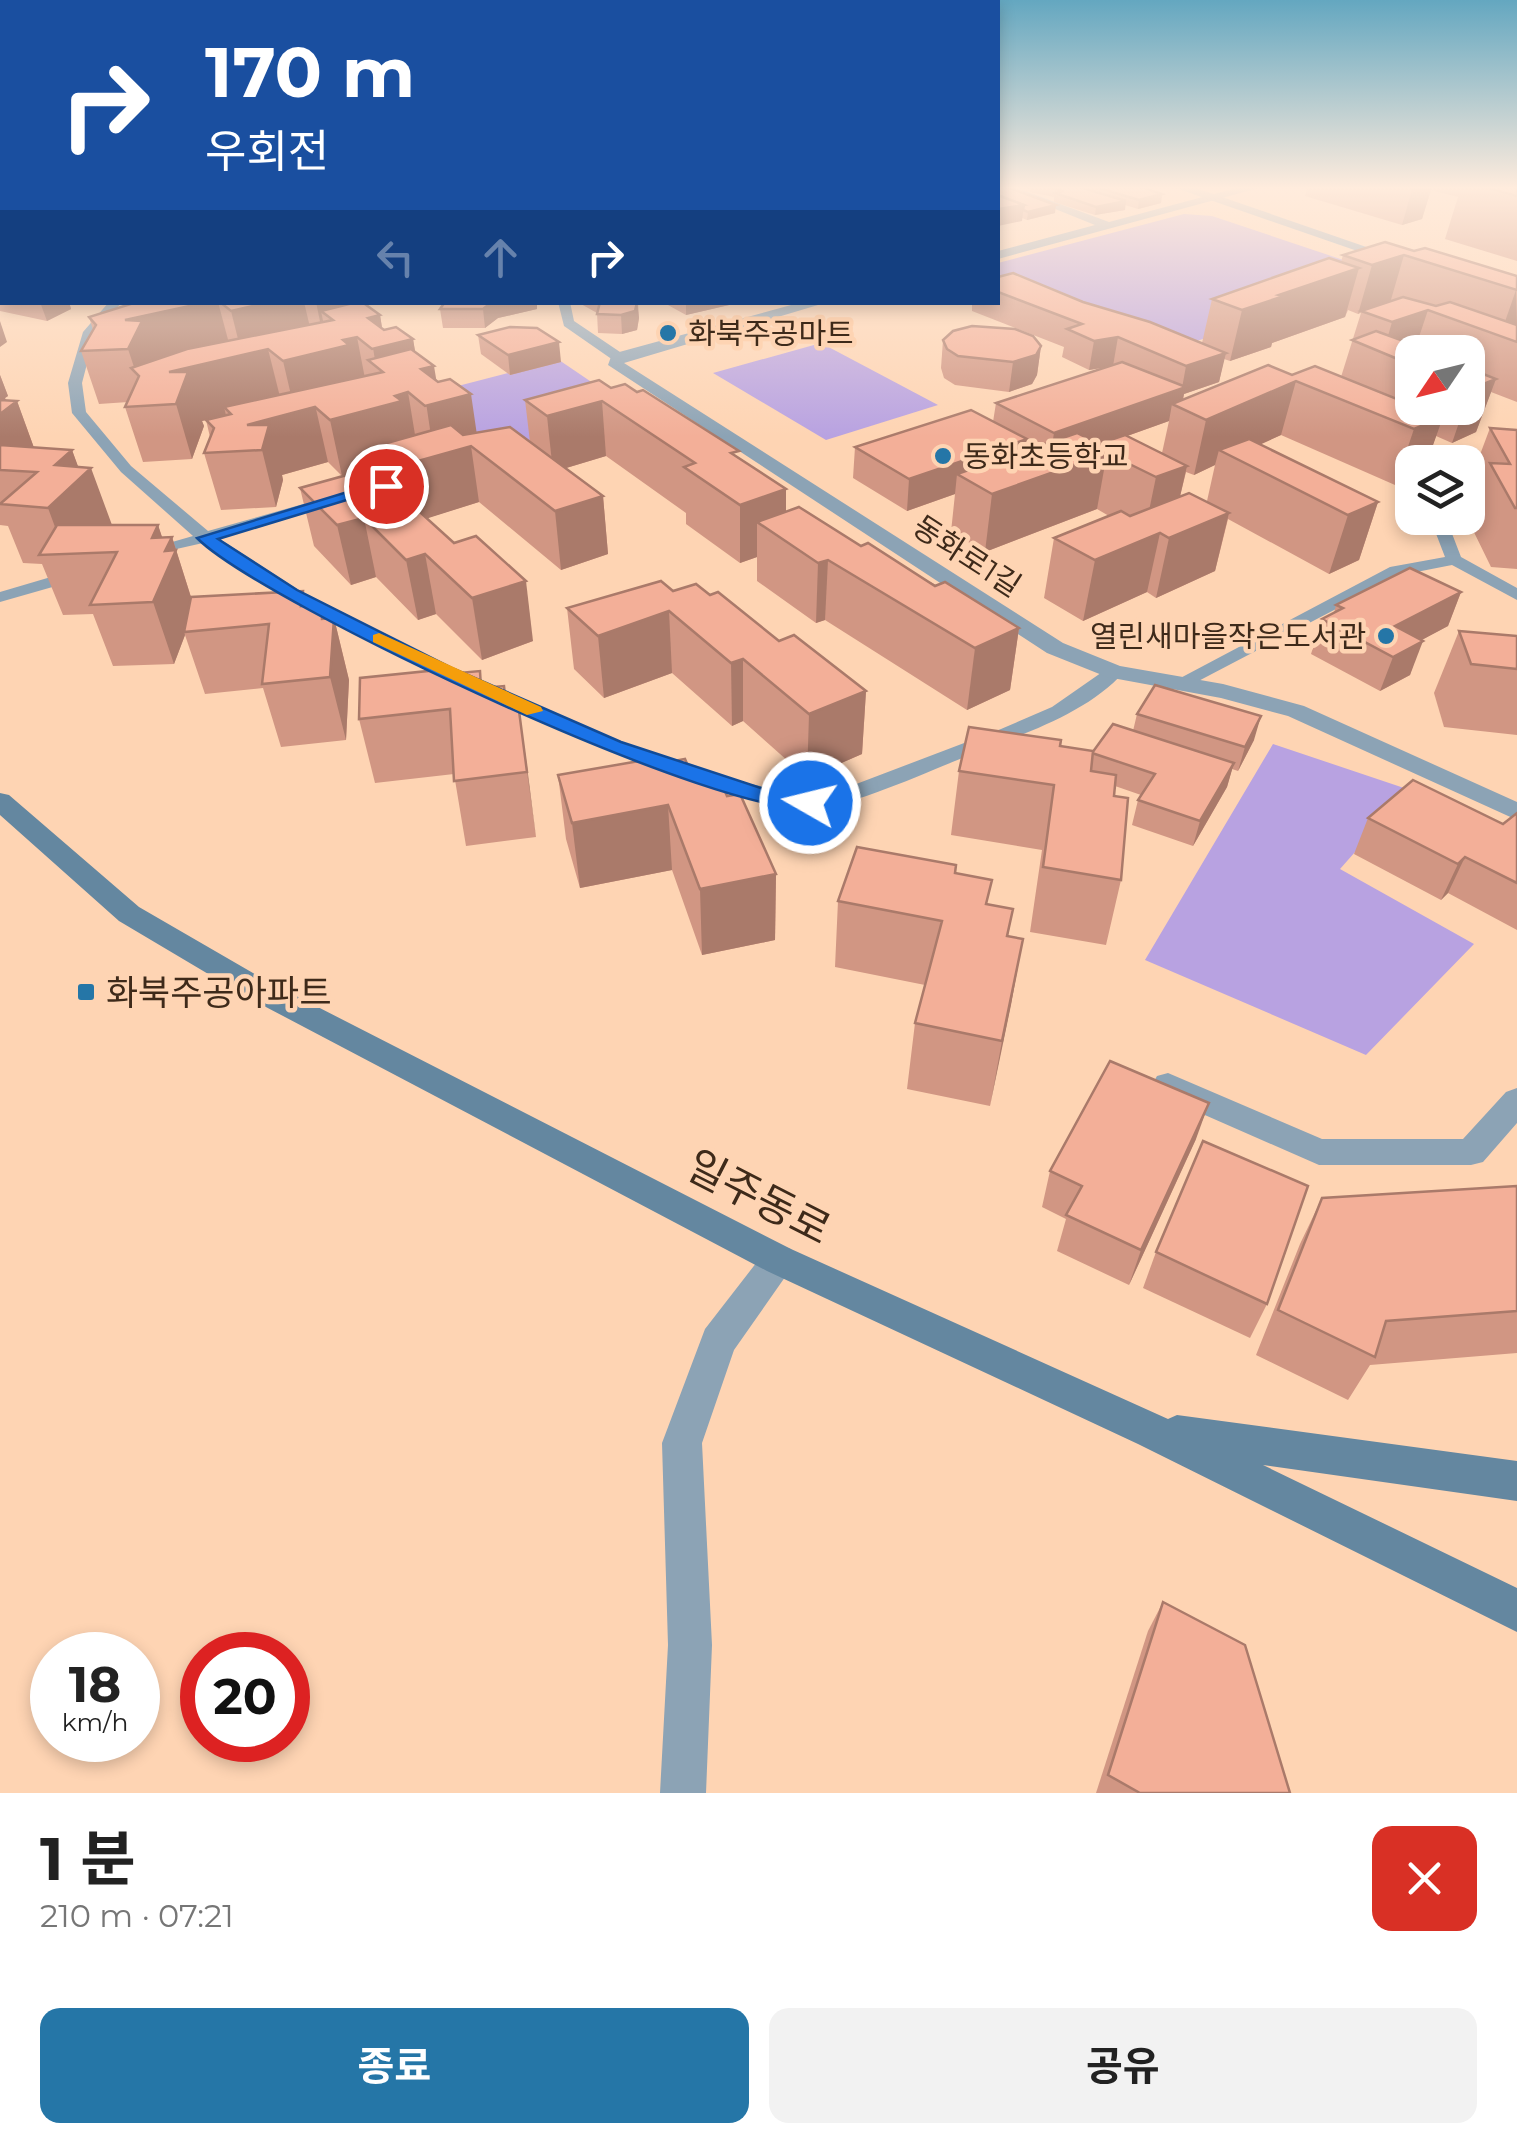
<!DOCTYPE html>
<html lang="ko">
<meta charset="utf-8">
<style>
:root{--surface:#fff;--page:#f2f2f2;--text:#222;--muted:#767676;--accent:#2576a7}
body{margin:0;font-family:Montserrat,"Noto Sans KR",sans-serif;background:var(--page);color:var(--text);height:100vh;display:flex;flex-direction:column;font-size:38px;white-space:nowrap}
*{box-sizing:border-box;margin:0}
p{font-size:32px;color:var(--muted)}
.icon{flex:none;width:55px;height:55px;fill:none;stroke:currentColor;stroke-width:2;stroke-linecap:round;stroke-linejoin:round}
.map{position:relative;height:1793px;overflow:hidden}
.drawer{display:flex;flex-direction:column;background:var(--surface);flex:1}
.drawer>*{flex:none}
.hud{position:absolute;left:0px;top:0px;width:1000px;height:305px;box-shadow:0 5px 15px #0003;background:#1a4fa0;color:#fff;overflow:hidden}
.needle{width:65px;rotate:235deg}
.tools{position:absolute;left:1395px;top:335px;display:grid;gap:20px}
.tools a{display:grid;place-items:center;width:90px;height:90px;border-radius:20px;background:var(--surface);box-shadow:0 5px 15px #0003;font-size:50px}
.speed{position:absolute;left:30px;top:1632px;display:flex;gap:20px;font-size:50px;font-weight:700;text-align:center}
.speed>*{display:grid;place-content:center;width:130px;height:130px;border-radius:50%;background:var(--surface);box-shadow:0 5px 15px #0003;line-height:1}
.speed small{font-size:25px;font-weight:400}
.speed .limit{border:15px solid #d22;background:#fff;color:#111}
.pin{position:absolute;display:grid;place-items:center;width:85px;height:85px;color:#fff;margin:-42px;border:5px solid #fff;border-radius:50%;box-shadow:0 2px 10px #0007}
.me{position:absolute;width:110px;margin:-55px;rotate:278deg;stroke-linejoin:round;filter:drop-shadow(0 0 8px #0008)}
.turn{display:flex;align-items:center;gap:35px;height:210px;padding:0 40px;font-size:45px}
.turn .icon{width:130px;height:130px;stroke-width:2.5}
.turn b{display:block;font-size:70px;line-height:85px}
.lanes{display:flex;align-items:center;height:95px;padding:0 40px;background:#0003;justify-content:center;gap:50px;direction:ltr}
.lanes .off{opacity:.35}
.round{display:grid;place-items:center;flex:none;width:105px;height:105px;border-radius:20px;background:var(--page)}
.head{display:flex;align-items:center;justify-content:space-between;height:170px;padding:0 40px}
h1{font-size:60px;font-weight:700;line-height:75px}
.primary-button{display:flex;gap:20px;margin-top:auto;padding:20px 40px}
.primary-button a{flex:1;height:115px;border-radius:20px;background:var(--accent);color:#fff;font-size:40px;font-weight:700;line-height:115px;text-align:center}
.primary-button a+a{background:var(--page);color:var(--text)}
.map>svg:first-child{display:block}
</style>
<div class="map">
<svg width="1517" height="1793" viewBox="0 0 1517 1793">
<rect width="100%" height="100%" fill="#fed4b3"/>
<!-- green -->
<g fill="#b8a2e1">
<path d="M1184,214L1212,216L1394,277L1163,352L998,284V263Z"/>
<path d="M821,343L938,405L826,440L713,373Z"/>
<path d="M559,360L646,419L508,458L427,394Z"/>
<path d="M1273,744L1410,790L1340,869L1474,944L1366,1055L1145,960Z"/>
</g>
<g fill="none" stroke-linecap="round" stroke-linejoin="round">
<!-- service -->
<g fill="#8ca3b5" fill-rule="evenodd">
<path d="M109,302H122L95,333L82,383L86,412L131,466L208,531L395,478H405V484L218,538L297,589L454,669L621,742L731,780L810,796L851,786L1001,729L1052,707L1108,668H1122L1124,672C1088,712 1029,732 980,751C940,766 847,810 808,809C764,808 704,785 663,770C502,712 346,637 203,543L141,557V551L193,536L121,472L72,413L68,383L83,332Z"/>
<path d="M558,302H570L574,321L623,354V360H613L564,326Z"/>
<path d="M1517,435V445L1473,467L1468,468V462H1462Z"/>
<path d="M1430,518H1446L1461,557L1517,588V600L1452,565L1401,575L1187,687H1173L1171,683L1390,567L1445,557Z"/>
<path d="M78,569L84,570V578L0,602V592Z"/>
</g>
<!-- minor -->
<g fill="#8ca3b5" fill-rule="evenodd">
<path d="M998,186H1011L1109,222L1244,186H1266L998,259V251L1095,225Z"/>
<path d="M802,302H828L624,363L1063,643L1120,666L1223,684L1304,706L1517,802V820L1288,716L1221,698L1107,677L1047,653L608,365L612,354Z"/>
<path d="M1168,1073L1322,1139H1463L1506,1092L1517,1088V1123L1483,1162L1471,1165H1319L1157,1094L1152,1085L1157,1076Z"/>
<path d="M779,1245L791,1249L797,1260L734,1350L702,1443L712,1645L706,1793H660L668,1645L662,1443L705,1329L767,1249Z"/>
</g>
<!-- tertiary -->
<path fill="#8ca3b5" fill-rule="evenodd" d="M1170,186H1190L1404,260L1392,263Z"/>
<!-- secondary -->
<path fill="#6487a0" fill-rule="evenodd" d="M0,793L9,795L139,907L267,981L791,1249L1168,1419L1177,1415L1517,1461V1501L1263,1465L1517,1588V1632L1138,1444L767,1271L247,997L119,921L0,815Z"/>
</g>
<!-- wall -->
<g fill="#d19683" fill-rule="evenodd">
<path d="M998,186L1055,213L1027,220L1022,218V221Z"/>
<path d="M1019,186H1080L1084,189V186H1123L1162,194L1161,203L1138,209L1125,205V210L1095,215L1054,202V197L1030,192V189Z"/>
<path d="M1308,186H1517V261L1445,239L1458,197L1431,190L1422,219L1402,225L1305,196Z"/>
<path d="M0,249L2,250V302H69L71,309L47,321L0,311Z"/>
<path d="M1414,251L1517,276V402L1491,392L1476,432L1452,443L1436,436L1427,462L1395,485L1281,435L1260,444L1378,502L1359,560L1329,574L1228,519L1215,571L1156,598L1147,592L1083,621L1044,598L1054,538L1109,516L1097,509L985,552L951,532L955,494L907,511L853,478L855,447L993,422L996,403L1107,367L1089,370L1062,357L1064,347L972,311V302H998V277L1083,302L1202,343L1212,299L1341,262L1343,255ZM1348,310L1358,314L1361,313L1341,377L1292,375L1183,400L1184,394L1219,382L1224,359L1230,361L1271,347L1272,343L1345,317ZM1412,352H1468V408H1412ZM1169,421L1162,453L1127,436ZM1215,465L1207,501L1180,496L1186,472L1194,475Z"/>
<path d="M133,302H362L380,315L382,328L413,339L415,352L477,433L530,442L525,400L611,388L739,459L786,512L861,546L1019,628L1010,690L967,710L825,620L816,623L757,581V557L740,563L686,524V513L606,456L566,468L603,496L608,554L561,570L479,502L427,518L533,641L482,660L436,614L418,620L376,577L351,585L314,546L300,488L372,498L366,469L342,476L328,462L282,475L283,480L276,507L221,510L204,453L210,437L206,420L222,416L202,421L204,426L192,459L143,462L125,407L128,402L99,404L81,351L93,330L89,317Z"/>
<path d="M581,302H638L639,318L637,330L622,334L598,333L597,313L581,304Z"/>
<path d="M667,302H742L686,315L668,305Z"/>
<path d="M440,309H537L498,318L485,328H443Z"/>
<path d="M478,335L561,362L510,375L481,354Z"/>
<path d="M943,340L1041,346L1037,375L1032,384L1009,392L955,385L944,378L941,368Z"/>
<path d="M0,375L8,396L5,398L6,400L17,401L34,448L72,450L78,467L111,525H158L162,537H172L191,597L303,591L306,606L326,619L334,618L349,680L346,740L281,747L263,688L205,694L185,635L174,664L113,666L93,614L63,615L42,564L23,563L8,526L0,525Z"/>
<path d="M1490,428L1517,430V569L1491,567L1468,520L1476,498L1469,484Z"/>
<path d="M673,591L710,595L779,641L866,691L862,754L807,778L743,721L732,726L672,673L604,698L574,669L567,608Z"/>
<path d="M1461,592L1448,626L1421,640L1410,675L1380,691L1311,654L1322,619L1334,613L1336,605Z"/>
<path d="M1459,631L1517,636V735L1444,727L1434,693Z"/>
<path d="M448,669L449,674L483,688L507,704L518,703L536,837L466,846L454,774L375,783L359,719Z"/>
<path d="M1137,714L1254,740L1238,771L1232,769L1227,787L1193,846L1132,825L1138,800L1141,795L1115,786L1114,796L1121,880L1106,945L1030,932L1042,850L951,835L959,771L1060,746L1093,751L1133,731Z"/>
<path d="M653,765L694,780L727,796L776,874L775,940L702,955L672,870L580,888L566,839L558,775Z"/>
<path d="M1517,813V930L1448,893L1441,900L1354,854L1368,818L1503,824Z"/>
<path d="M955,873L988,905L1013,909L1008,936L1023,939L990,1106L907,1089L915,1023L925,985L835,967L838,901Z"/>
<path d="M1196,1139L1129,1285L1057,1251L1066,1219L1042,1207L1050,1171Z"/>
<path d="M1517,1186V1353L1370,1365L1348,1400L1256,1355L1300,1244L1322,1198Z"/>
<path d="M1156,1252L1267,1304L1250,1338L1143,1288Z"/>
<path d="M1163,1602L1290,1793H1096L1148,1631Z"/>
</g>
<!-- shaded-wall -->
<g fill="#aa7a6a" fill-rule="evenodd">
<rect x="0" y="186" width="2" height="16"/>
<path d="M1413,186H1432L1422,219L1402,225Z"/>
<path d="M1162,194L1161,203L1138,209L1139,200Z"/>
<path d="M1126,201L1125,210L1095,215L1096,207Z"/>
<path d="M1024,205L1022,221L998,226V209Z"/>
<path d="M1056,205L1055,213L1027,220L1028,212Z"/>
<path d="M1404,255L1390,303L1361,311L1358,314L1372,265Z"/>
<path d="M1359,268L1345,317L1272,343L1271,347L1230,361L1242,310L1279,295Z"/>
<path d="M1516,290L1517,325L1500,336Z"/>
<path d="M40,302H69L71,309L47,321Z"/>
<path d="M208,302H218L231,351L139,376L136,373L128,349L125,320Z"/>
<path d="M271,302H304L313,340L268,349L281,401L224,407L226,415L202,421L204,426L192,459L176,404L169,372L242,355L231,311Z"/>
<path d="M316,302H356L357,337L367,389L360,398L316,409L328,462L282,475L283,480L276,507L262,450L247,425L295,412L283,361L326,351ZM321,311L333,320L329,350Z"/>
<path d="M492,302H537V309L498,318L485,328L483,309Z"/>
<path d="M637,302L639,318L637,330L622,334L621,315Z"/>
<path d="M686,302H742L686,315Z"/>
<path d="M1428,310L1414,352L1383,353L1392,322Z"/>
<path d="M380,315L385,346L413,339L422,391L408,392L417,447L362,450L366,469L342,476L330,420L383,372L376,366L368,318Z"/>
<path d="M0,321L7,342L0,347Z"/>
<path d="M1118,337L1113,366L1089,370L1094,341Z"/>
<path d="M559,342L561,362L510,375L508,355Z"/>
<path d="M1041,346L1037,375L1032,384L1009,392L1013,362Z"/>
<path d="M1226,353L1219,382L1184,394L1181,408L1172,404L1169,421L1049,464L1054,433L1182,388L1186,366Z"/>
<path d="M434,366L440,402L471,394L479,449L471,446L479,502L397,528L386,470L434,456L421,369Z"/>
<path d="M0,375L8,396L5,398L8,407L17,401L37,456L0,470Z"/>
<path d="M1496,379L1476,432L1452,443L1464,408H1468V399L1471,389Z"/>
<path d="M1296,381L1281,435L1233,457L1219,450L1215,465L1194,475L1206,420Z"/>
<path d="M602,401L606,456L553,472L547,416Z"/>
<path d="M1443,417L1427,462H1412V477L1395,485L1414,429Z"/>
<path d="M1027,439L1022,470L957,474L955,494L907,511L909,479Z"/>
<path d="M72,450L82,477L91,468L112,525L65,554L48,508L55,465Z"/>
<path d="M1107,453L1097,509L985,552L992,494Z"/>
<path d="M1187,466L1174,523L1144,535L1156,477Z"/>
<path d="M786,489V542L757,522V557L740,563V505Z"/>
<path d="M603,496L608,554L561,570L555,511Z"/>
<path d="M1378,502L1359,560L1329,574L1348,515Z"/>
<path d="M1229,513L1215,571L1156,598L1169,538Z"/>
<path d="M364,518L376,577L351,585L337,525Z"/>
<path d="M158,525L166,549L172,537L195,610L184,632L185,635L174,664L153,602L152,538Z"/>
<path d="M1160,533L1147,592L1083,621L1095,560Z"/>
<path d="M425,554L436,614L418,620L406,560Z"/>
<path d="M828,560L825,620L816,623L818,563Z"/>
<path d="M526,581L533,641L482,660L472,598Z"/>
<path d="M1461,592L1448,626L1392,656L1395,626Z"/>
<path d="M322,604L332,643L334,618L349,680L346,740L330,677L322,619Z"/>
<path d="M669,611L672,673L604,698L598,636Z"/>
<path d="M1019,628L1010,690L967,710L975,648Z"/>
<path d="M1423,641L1410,675L1380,691L1393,657Z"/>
<path d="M743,659V721L732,726L731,663Z"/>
<path d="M866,691L862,754L807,778L809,714Z"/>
<path d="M518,703L527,766L536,837L527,772Z"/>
<path d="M1261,716L1254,740L1238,771L1245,747Z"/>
<path d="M1234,763L1227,787L1193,846L1200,821Z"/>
<path d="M668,805L672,870L580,888L572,823Z"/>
<path d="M1465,857L1448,893L1441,900L1458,864Z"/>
<path d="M776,874L775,940L702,955L700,889Z"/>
<path d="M1023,939L1011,1005L990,1106L1002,1041Z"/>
<path d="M1209,1103L1196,1139L1129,1285L1141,1250Z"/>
</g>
<!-- building -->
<g fill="#f3af98" stroke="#aa7a6a" stroke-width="2.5">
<path d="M998,186H1004L1056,205L1028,212L1023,210L1024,205L1000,196H998Z"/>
<path d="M1045,186H1076L1126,201L1096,207L1055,193L1064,191Z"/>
<path d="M1092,186H1123L1129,188L1139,186L1162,194L1139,200Z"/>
<path d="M1481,186H1517V196Z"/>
<path d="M998,196H1000L1024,205L998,209Z"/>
<path d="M1385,242L1414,251L1425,248L1517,276V290L1404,255L1372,265L1343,255Z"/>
<path d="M0,249L2,250V267L0,266Z"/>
<path d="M1329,258L1359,268L1279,295L1284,296L1242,310L1212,299Z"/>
<path d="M1013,273L1083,302L1150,322L1226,353L1186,366L1118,337L1094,341L1067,329L1082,324L998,292V277Z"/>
<path d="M1403,297L1436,306L1450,302L1517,325V342L1428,310L1392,322L1361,311Z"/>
<path d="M137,302H208L125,320L142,321L128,349L81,351L96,325L89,317Z"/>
<path d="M220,302H271L231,311Z"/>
<path d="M357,302H362L380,315L368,318L384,330L396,327L413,339L372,349L357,337L343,340L349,345L283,361L268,349L169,372H188L176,404L125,407L139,376L131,368L187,349L333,320L321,311Z"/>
<path d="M445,302H492L483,309H440Z"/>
<path d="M600,302H637L635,311L621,315L597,314Z"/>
<path d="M972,326L1015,329L1033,336L1041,346L1036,355L1013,362L958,356L947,349L943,340L953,331Z"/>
<path d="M510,327L537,328L559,342L508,355L478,335Z"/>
<path d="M1376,331L1434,352H1412V365L1352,340Z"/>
<path d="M411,349L434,366L421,369L438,382L450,379L471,394L425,406L408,392L395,396L402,401L330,420L315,407L247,425H269L262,450L204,453L214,428L206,420L231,414L224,407L383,372L368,360Z"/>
<path d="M1122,362L1186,387L1054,433L996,403Z"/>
<path d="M1268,365L1292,375L1315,366L1412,405V408H1419L1443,417L1414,429L1296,381L1206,420L1172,404Z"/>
<path d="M1468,368L1496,379L1471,389L1468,387Z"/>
<path d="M599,380L611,388L625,384L637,392L643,390L739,451L731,453L786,489L740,505L684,467L695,463L602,401L547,416L525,400Z"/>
<path d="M0,400L17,401L0,414Z"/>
<path d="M971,410L1027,439L909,479L855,447Z"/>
<path d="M451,425L463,435L510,427L603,496L555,511L471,446L386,470L362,450Z"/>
<path d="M1490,428L1517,430V508H1515L1490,463L1510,464Z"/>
<path d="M1077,433L1099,444L1125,435L1187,466L1156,477L1107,453L992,494L957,474Z"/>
<path d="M1249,439L1378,502L1348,515L1219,450Z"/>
<path d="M0,445L72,450L55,465L91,468L48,508L0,504L37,472L0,470Z"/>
<path d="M347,475L387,511L411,504L454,543L476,536L526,581L472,598L425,554L406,560L364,518L337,525L300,488Z"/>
<path d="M1189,493L1229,513L1169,538L1160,533L1095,560L1054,538L1121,511L1130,516Z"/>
<path d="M799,507L861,546L868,543L935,586L945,582L1019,628L975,648L828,560L818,563L757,522Z"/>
<path d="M57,525H158L152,538L172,537L165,551L176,550L153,602L90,605L117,552L39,555Z"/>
<path d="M1410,568L1461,592L1395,626L1423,641L1393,657L1322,619L1343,608L1336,605Z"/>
<path d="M661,581L673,591L696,584L710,595L718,592L779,641L794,635L866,691L809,714L743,659L731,663L669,611L598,636L567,608Z"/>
<path d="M303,591L301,606L322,604V619L334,618L330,677L262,684L269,624L184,632L191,597Z"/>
<path d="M1459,631L1517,636V669L1471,664Z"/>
<path d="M448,669V674L480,671L481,688L504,686L506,704L518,703L527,772L454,781L450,709L359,719L360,678Z"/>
<path d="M1155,685L1261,716L1245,747L1137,714Z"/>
<path d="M1113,724L1234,763L1200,821L1138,800L1155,774L1092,753Z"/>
<path d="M969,727L1061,740L1060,746L1093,751L1091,771L1116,775L1114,796L1128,798L1121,880L1043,867L1054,785L959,771Z"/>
<path d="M651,759L653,765L685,759L694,780L718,775L727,796L740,794L776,874L700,889L668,805L572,823L558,775Z"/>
<path d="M1413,780L1503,824L1517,813V883L1465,857L1458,864L1368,818Z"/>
<path d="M857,847L956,865L955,873L992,880L986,904L1013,909L1007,936L1023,939L1002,1041L915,1023L942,921L838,901Z"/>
<path d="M1110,1061L1209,1103L1141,1250L1066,1215L1082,1186L1050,1171Z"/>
<path d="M1203,1141L1308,1186L1267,1304L1156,1252Z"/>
<path d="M1517,1186V1311L1386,1321L1375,1357L1278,1310L1322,1198Z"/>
<path d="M1163,1602L1245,1645L1290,1793H1140L1108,1775Z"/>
</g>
<!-- sky -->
<linearGradient id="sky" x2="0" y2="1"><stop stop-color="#64a7c0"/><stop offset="0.43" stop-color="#ffecdd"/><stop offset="1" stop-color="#ffecdd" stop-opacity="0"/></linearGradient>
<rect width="1517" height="437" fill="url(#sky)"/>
<!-- route -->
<path fill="#1a73e8" stroke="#114b97" stroke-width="2.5" d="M380,482L393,486L218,539L297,590L454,669L621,742L764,789L818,798V807C738,828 260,602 197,538Z"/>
<!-- slow -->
<path fill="#f59e0b" d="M379,633L541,707L543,711L527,715L373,642V635Z"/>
<!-- markers -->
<g fill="#2576a7" stroke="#fed4b3" stroke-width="4">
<circle cx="668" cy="333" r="10"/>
<circle cx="943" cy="456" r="10"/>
<circle cx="1386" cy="636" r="10"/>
<rect x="76" y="982" width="20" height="20" rx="5"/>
</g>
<g text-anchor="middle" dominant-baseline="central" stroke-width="9" stroke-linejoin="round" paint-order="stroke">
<!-- far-poi labels -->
<g font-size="30" fill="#3e2a1a" stroke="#fed4b3" text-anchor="start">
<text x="688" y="333">화북주공마트</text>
<text x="963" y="456">동화초등학교</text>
<text x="1366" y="636" text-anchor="end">열린새마을작은도서관</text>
</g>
<!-- far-street labels -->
<g font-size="30" fill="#3e2a1a" stroke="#fed4b3">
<text transform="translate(967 556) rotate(33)">동화로1길</text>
</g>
<!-- poi labels -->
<g font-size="35" fill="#3e2a1a" stroke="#fed4b3" text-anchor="start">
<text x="106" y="992">화북주공아파트</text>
</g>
<!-- near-street labels -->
<g font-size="42" fill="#3e2a1a" stroke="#fed4b3">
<text transform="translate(759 1197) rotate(27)">일주동로</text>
</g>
</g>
</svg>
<div class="tools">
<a><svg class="needle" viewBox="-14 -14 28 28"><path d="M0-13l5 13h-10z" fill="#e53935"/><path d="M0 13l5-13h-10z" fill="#767676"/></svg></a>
<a><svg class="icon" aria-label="layers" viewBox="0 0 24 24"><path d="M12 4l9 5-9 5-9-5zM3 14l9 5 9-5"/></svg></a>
</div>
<div class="speed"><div>18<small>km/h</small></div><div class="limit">20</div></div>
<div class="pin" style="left:386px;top:486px;background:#d93025"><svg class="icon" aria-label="arrive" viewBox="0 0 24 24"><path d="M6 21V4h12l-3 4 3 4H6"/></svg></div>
<svg class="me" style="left:810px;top:803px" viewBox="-20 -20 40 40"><circle r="17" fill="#1a73e8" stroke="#fff" stroke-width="3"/><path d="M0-11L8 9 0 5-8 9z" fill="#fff"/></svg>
<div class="hud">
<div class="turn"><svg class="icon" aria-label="right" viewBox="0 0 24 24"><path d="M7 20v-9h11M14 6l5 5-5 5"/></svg><div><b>170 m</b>우회전</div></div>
<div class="lanes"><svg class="icon off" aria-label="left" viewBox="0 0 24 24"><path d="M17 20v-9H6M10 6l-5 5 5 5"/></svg><svg class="icon off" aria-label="ahead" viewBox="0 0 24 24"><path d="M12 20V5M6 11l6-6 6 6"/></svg><svg class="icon" aria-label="right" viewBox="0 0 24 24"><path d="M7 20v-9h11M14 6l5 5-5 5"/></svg></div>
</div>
</div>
<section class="drawer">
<div class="head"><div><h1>1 분</h1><p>210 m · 07:21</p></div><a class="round" style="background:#d93025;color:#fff"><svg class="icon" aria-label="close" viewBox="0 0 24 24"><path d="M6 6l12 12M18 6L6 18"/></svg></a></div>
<div class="primary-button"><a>종료</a><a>공유</a></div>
</section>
